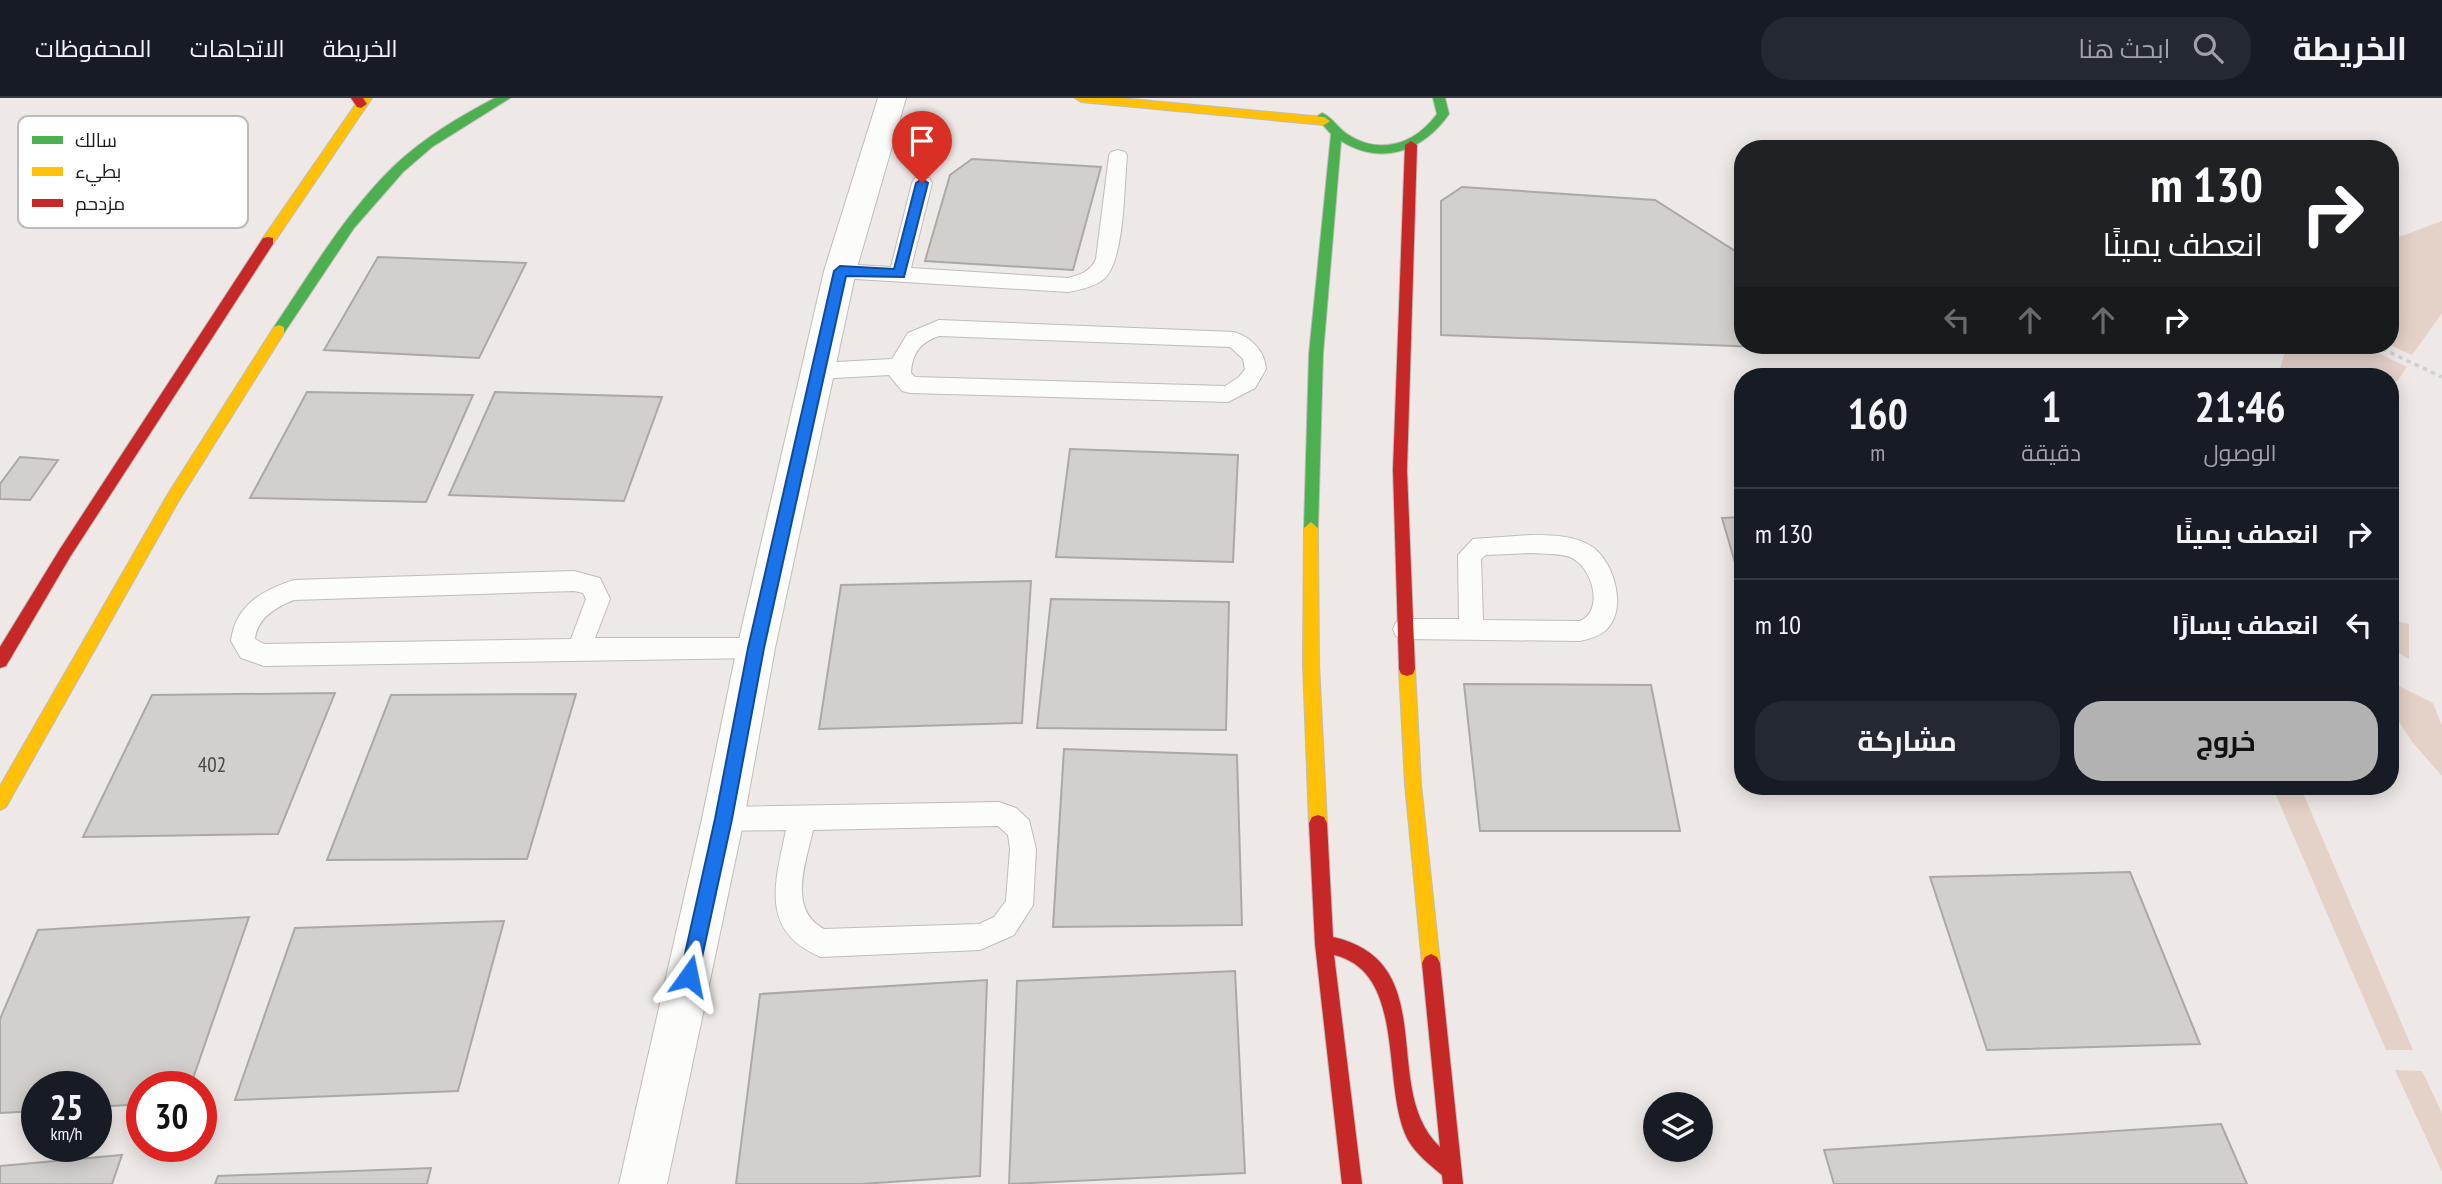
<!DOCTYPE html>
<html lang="ar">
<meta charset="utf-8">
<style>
:root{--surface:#171b24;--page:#242831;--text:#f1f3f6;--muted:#9ea1a6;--line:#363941;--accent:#b3b2b3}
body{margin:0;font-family:"PT Sans Narrow",Cairo,sans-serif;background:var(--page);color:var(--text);direction:rtl;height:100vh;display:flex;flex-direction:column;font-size:26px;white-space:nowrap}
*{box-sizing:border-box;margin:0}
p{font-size:23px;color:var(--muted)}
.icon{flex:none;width:38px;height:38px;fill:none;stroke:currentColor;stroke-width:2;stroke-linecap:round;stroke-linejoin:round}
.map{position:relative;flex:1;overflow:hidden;direction:ltr}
.side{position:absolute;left:1734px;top:270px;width:665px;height:427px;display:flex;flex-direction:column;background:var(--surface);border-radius:28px;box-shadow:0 4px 18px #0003;direction:rtl}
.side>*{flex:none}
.top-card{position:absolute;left:1734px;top:42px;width:665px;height:214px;border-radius:28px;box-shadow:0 4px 18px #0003;direction:rtl;background:#202124;color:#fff;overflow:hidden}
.buttons{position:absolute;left:1643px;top:994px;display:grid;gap:14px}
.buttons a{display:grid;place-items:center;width:70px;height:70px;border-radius:50%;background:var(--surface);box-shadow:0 4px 18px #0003;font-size:35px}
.speed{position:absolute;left:21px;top:973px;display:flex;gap:14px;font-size:35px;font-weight:700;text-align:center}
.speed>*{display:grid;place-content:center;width:91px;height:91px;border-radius:50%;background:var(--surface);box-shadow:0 4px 18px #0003;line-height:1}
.speed small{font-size:18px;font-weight:400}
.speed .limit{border:10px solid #d22;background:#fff;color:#111}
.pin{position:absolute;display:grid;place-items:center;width:60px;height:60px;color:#fff;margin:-72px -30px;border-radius:50% 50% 50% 0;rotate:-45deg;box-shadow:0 0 7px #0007}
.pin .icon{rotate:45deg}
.me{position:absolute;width:77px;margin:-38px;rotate:12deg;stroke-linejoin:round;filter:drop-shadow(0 0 5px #0008)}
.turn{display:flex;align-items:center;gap:24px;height:147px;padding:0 21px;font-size:32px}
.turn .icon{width:91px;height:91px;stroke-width:2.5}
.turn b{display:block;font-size:49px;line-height:60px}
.lanes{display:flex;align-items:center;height:66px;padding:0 21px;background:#0003;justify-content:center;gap:35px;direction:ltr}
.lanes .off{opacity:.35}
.eta{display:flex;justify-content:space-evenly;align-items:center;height:119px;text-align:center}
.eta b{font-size:42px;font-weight:700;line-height:49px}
.primary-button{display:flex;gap:14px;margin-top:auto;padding:14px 21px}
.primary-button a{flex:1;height:80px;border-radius:28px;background:var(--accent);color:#111;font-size:28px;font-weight:700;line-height:80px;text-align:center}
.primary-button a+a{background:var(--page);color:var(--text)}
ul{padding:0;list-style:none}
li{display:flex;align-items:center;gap:21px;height:91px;padding:0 21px;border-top:2px solid var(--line)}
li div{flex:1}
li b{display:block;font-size:26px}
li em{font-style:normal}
header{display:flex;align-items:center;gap:42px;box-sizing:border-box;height:98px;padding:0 35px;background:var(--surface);border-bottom:2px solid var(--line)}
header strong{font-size:33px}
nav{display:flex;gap:38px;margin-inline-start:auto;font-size:24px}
.search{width:490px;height:63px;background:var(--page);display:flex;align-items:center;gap:18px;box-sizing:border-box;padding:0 24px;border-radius:28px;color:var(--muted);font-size:26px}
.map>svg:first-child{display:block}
</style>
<header>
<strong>الخريطة</strong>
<div class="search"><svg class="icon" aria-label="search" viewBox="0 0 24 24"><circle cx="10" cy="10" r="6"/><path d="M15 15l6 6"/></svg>ابحث هنا</div>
<nav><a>الخريطة</a><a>الاتجاهات</a><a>المحفوظات</a></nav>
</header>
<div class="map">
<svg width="2442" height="1086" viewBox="0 0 2442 1086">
<rect width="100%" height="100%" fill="#eee9e6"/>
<!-- green -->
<g fill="#e4d1c8">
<path d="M2442,123V215L2412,257L2390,247L2391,142Z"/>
<path d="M2287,247H2315L2322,250L2325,247H2362L2407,269L2391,292L2390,278H2278Z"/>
<path d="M2390,521L2409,526V561L2391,551Z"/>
<path d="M2391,584L2433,605L2442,628V678L2413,645L2391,612Z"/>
<path d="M2272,688H2300L2413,952H2386Z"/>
<path d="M2395,972L2422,973L2442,1015V1074Z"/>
</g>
<!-- building -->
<g fill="#d2cfcd" stroke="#ada8a7" stroke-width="2">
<path d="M972,61L1101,69L1073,172L925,163L950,77Z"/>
<path d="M1462,89L1655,102L1743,158V247H1883L1894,254L1441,237V103Z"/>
<path d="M378,159L526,165L479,260L324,252Z"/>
<path d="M307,294L473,297L426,404L250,400Z"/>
<path d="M495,294L662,299L624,403L449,397Z"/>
<path d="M1070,351L1238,357L1233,464L1056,459Z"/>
<path d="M20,359L58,362L30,402L0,401V386Z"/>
<path d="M1743,419V492L1722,420Z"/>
<path d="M1031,483L1022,625L819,631L841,487Z"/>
<path d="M1051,501L1229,504L1226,632L1037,630Z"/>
<path d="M1464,586L1651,587L1680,733H1480Z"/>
<path d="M335,595L278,736L83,739L152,597Z"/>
<path d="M576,596L527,761L327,762L391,597Z"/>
<path d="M1064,651L1237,657L1242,827L1053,829Z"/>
<path d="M2130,774L2200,946L1987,952L1930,779Z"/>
<path d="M249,819L190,989H142V1006L96,1009V989H37V1013L0,1015V921L38,832Z"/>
<path d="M504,823L458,993L235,1002L295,830Z"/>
<path d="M1235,873L1245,1075L1009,1086L1017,883Z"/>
<path d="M987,882L980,1078L861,1086H736L760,896Z"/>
<path d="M2221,1026L2247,1086H1834L1824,1052Z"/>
<path d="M122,1057L112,1086H0V1068Z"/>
<path d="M431,1070L427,1086H215L218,1078Z"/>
</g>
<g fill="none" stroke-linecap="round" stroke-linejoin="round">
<defs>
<g id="lane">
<path d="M1118,52L1125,54L1127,58C1124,87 1125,162 1104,181C1094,189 1080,192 1068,194L840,180L833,178L830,173L833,168L840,166L891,169L912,85L915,80H929L932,85L911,170L1068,180C1080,177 1091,173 1096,161L1109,58L1111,54Z"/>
<path d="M939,222L1234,234C1251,239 1265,253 1266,271L1255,290L1228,304L910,295L902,293L889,277L818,281L810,279L807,273L810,267L818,265L892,261L908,235ZM939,238L1230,249L1243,261L1245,271L1239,279L1225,288L915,279L911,275C912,255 921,244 939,238Z"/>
<path d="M1531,437C1550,437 1577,437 1594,450C1615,467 1628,513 1605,533C1598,539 1588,541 1580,543L1405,541L1396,538L1393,531L1396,524L1405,521H1459L1458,457L1473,441ZM1531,455C1543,456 1558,455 1570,459C1592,468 1605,512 1580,523L1483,522L1481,461L1486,457Z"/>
<path d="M574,473L600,480L610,501L595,540H756L765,543L768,550L765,557L756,560L264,568L241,560L231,543C235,507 263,492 294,482ZM574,493L583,495L586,501L571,541L264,546L255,541C257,520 276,509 294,502Z"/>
<path d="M999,704L1016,710L1029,722L1036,751L1033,807L1014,837L980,852L821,859C759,834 775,784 786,732L723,733L714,730L710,721L714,712L723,709ZM998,728L1008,737L1010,751L1006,803L994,819L979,826L824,831C787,811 806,765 813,732Z"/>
</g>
<path id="street" d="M878,0H906L856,173L775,550L744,721L667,1086H619L702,721L737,550L824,173Z"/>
<g id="fast">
<path d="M495,0H510L432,49L403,74L354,130L284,235H274V229C311,174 345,116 393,69C423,40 459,19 495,0Z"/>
<path d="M1433,0H1445L1449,16C1424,52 1382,69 1341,43L1323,256L1318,430L1311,436L1304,430L1309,256L1331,36L1316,19L1322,15C1332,19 1338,30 1347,36C1380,58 1415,46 1437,16Z"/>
</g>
<g id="slow">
<path d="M360,0H372L273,146H263V140Z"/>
<path d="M1075,0H1120L1324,19L1330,23L1324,27L1081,4Z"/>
<path d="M279,227L284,229V235L178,404L6,709L0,712V688L168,396L274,229Z"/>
<path d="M1311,424L1318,430L1319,566L1327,725L1324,731L1318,733L1312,731L1309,725L1303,566L1304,430Z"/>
<path d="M1407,564L1413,566L1415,571L1421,686L1440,865L1437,871L1431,874L1425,871L1422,865L1405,686L1399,571L1401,566Z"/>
</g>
<g id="jam">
<path d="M351,0H363L367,6L361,10L357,9Z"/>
<path d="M1411,43L1417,47L1407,372L1415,571L1413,576L1407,578L1401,576L1399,571L1393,372L1405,47Z"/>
<path d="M268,139L273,140V146L70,459L6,568L0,570V549L60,451L263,140Z"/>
<path d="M1318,717L1324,719L1327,725L1333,839C1444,864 1378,991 1440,1049L1422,865L1425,859L1431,856L1437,859L1440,865L1463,1086H1443L1442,1077C1430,1067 1416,1056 1408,1042C1380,989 1408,874 1334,857L1362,1086H1342L1315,846L1309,725L1312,719Z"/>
</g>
</defs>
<!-- lane casing -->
<use href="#lane" stroke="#c0bcba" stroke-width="2"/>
<!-- street casing -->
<use href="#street" stroke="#c0bcba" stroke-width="2"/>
<!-- fast casing -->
<use href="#fast" stroke="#c0bcba" stroke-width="2"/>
<!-- slow casing -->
<use href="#slow" stroke="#c0bcba" stroke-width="2"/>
<!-- jam casing -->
<use href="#jam" stroke="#c0bcba" stroke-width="2"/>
<!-- path -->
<path stroke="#d0cfcd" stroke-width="3.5" stroke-dasharray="4.5 4.5" stroke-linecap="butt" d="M2374,247L2442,279"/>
<!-- lane -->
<use href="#lane" fill="#fcfcfb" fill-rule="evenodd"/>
<!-- street -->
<use href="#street" fill="#fcfcfb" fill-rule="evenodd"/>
<!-- fast -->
<use href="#fast" fill="#4caf50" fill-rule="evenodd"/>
<!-- slow -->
<use href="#slow" fill="#ffc107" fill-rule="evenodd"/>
<!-- jam -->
<use href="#jam" fill="#c62828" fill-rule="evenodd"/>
</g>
<!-- route -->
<path fill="#1a73e8" stroke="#114b97" stroke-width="2" d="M922,81L928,85L904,179L846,178L764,550L732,721L698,878L696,884L689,887L683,884L680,878L715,721L748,550L834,173L840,168L894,171L916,85Z"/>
<g text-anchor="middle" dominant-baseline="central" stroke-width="6" stroke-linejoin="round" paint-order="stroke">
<!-- number labels -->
<g font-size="21" fill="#4b4746">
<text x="212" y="666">402</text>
</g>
</g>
<!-- legend -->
<rect x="18" y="18" width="230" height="112" rx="10" fill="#fff" stroke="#bcbaba" stroke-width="2"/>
<rect x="32" y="38" width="31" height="8" fill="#4caf50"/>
<rect x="32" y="69" width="31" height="9" fill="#ffc107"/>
<rect x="32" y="101" width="31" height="8" fill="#c62828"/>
<g font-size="19" fill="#1e1a19">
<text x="75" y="49">سالك</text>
<text x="75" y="80">بطيء</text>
<text x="75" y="112">مزدحم</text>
</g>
</svg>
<div class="buttons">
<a><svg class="icon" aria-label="layers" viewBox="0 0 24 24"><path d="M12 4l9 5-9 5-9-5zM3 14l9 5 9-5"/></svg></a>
</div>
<div class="speed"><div>25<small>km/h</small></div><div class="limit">30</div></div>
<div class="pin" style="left:922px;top:85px;background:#d93025"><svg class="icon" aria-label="arrive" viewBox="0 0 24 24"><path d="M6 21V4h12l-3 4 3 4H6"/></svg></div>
<svg class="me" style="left:689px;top:878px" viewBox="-20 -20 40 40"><path d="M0-17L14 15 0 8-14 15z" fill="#1a73e8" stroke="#fff" stroke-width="4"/></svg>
<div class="top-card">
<div class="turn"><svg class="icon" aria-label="right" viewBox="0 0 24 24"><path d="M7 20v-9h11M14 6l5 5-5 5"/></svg><div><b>130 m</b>انعطف يمينًا</div></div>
<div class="lanes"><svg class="icon off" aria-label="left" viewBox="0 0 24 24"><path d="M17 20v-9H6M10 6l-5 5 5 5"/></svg><svg class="icon off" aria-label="ahead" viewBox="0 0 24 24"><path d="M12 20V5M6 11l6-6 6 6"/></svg><svg class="icon off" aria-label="ahead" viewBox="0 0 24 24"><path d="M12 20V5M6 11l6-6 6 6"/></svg><svg class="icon" aria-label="right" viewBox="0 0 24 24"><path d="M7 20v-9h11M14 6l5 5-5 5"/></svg></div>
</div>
<section class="side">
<div class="eta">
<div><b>21:46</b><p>الوصول</p></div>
<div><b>1</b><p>دقيقة</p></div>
<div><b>160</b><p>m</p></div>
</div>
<ul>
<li><svg class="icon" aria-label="right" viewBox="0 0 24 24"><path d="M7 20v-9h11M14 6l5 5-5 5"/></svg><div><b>انعطف يمينًا</b></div><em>130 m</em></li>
<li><svg class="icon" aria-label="left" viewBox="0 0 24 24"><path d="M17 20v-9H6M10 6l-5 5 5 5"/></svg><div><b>انعطف يسارًا</b></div><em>10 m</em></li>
</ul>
<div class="primary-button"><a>خروج</a><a>مشاركة</a></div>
</section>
</div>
